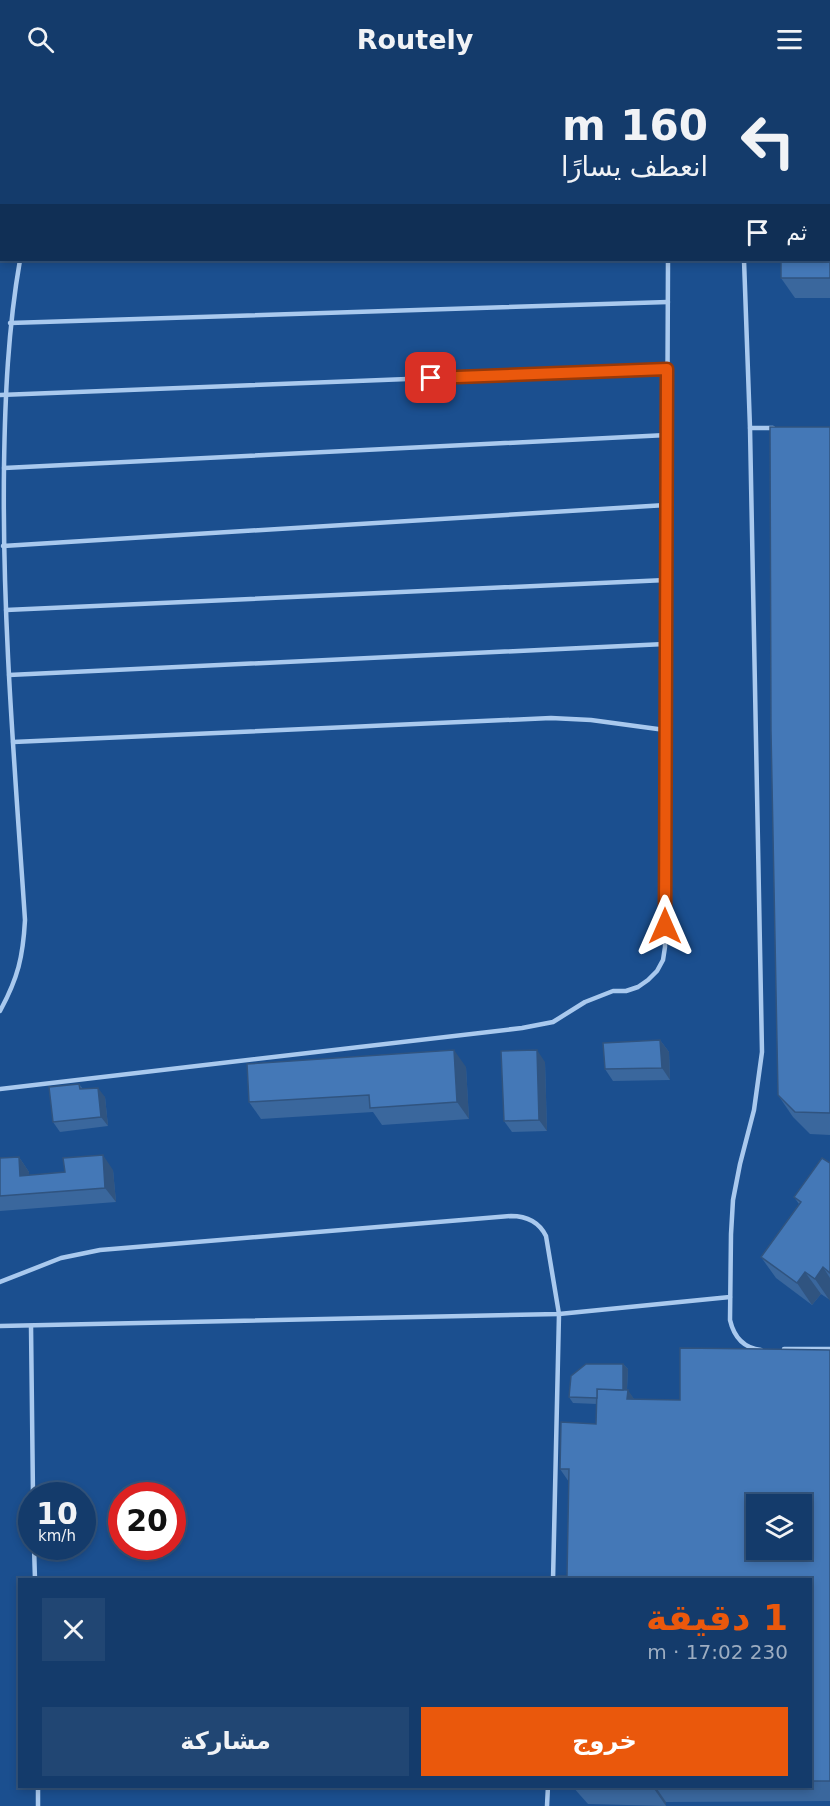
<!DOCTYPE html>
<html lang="ar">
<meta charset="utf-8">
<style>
:root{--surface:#143b6b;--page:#214673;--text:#f1f3f6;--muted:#9dadc1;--line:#33557e;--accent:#ea580c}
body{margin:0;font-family:"DejaVu Sans",Cairo,sans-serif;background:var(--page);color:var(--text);direction:rtl;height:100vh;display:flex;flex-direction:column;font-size:22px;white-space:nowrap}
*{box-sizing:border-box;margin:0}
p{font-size:20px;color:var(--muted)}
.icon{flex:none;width:33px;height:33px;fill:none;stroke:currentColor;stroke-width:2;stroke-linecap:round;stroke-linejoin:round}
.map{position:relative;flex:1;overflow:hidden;direction:ltr}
.details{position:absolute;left:18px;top:1500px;width:794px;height:210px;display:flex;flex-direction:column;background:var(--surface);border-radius:0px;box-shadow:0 3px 9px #0003,0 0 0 2px var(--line);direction:rtl}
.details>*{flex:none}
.hud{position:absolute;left:0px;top:0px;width:831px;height:183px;box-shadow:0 3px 9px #0003,0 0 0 2px var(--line);direction:rtl;background:#143b6b;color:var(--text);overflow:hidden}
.controls{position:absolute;left:746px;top:1416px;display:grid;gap:12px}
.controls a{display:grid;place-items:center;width:66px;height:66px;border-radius:0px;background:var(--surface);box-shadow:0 3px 9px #0003,0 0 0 2px var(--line);font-size:30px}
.speed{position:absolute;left:18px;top:1404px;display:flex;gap:12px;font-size:30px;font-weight:700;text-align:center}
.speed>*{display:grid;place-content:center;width:78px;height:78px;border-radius:50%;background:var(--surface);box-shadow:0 3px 9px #0003,0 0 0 2px var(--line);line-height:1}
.speed small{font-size:15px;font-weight:400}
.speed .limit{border:9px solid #d22;background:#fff;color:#111}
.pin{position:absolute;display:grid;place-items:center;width:51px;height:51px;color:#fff;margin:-26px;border-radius:12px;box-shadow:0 3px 9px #0006}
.me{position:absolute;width:66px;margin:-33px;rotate:0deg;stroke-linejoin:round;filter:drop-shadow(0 0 4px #0008)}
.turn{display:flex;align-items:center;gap:21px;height:126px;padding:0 24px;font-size:27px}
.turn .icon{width:78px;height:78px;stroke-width:2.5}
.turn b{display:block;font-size:42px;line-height:51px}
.then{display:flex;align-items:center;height:57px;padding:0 24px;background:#0003;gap:12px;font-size:22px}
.round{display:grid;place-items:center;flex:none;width:63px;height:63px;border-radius:0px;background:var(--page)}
.summary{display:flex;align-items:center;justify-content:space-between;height:102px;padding:0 24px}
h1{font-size:36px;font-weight:700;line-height:45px;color:var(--accent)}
.action{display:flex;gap:12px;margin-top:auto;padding:12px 24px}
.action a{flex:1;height:69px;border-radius:0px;background:var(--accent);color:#fff;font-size:24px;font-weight:700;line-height:69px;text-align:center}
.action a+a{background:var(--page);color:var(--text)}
header{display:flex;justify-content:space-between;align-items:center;height:78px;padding:0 24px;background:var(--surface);font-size:27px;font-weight:700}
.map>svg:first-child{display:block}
</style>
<header><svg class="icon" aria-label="menu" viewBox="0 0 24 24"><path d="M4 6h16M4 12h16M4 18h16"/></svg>Routely<svg class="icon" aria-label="search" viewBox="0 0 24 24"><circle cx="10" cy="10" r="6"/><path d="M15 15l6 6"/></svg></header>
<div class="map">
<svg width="830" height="1728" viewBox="0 0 830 1728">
<rect width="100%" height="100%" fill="#1b4f8f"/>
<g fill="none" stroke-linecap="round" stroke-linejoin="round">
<!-- lane -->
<g stroke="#a9c9ee" stroke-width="4.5">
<path d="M34,0V2"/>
<path d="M739,0V2"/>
<path d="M589,2V0"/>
<path d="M744,182L750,350L762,974L754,1032L740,1086L733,1122L731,1156L730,1242C734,1259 743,1270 761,1272"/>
<path d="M10,245L668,224"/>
<path d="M0,317L667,291"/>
<path d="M750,350H773"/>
<path d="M4,390L667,357"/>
<path d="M3,468L666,427"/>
<path d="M6,532L666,502"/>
<path d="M9,597L665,566"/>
<path d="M13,664L551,640L591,642L665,652"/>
<path d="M0,933C18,900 23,879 25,842C15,692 2,541 4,389C5,319 8,251 20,182"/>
<path d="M0,1011L522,950L553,944L585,924L613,913H626L638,909L648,902L657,893L663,882L665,869L668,182"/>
<path d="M0,1204L61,1180L100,1172L511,1138C527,1138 539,1144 546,1158L559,1236L553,1502"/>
<path d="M0,1248L559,1236L730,1219"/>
<path d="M31,1248L33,1418"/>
<path d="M784,1271H830"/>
<path d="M34,1468L35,1502"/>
<path d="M38,1708V1728"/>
<path d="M547,1728L548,1708"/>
</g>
</g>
<!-- wall -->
<g fill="#3a679d">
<path d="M830,95V220H795L781,200Z"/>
<path d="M830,349V1057L810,1056L793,1039L778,1017Z"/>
<path d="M660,962L669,974L670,1002L613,1003L605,991Z"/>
<path d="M545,984L547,1053L512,1054L504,1043Z"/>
<path d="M466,989L469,1041L382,1047L373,1034L261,1041L249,1024Z"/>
<path d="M79,1006L83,1011L105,1019L108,1048L60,1054L53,1044Z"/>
<path d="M19,1079L29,1094V1097L113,1092L116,1124L0,1133V1080Z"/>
<path d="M830,1085V1222L821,1216L812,1227L776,1200L761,1179L799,1126L794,1119Z"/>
<path d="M830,1272V1723L666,1724V1728L588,1726L572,1708H810V1502L567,1498L569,1404L560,1391L596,1346L597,1326L573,1325L569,1319L623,1286L628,1291L627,1312L634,1321L680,1322Z"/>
</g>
<!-- shaded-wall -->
<g fill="#305480">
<path d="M660,962L669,974L670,1002L662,990Z"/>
<path d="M454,972L466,989L469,1041L457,1024Z"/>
<path d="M537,972L545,984L547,1053L539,1042Z"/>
<path d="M98,1010L105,1019L108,1048L101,1039Z"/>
<path d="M103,1077L113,1092L116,1124L105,1110Z"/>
<path d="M19,1079L29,1094L30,1112L20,1098Z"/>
<path d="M823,1189L830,1200V1223L815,1201Z"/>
<path d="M805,1194L821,1216L812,1227L797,1205Z"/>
<path d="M623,1286L628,1291L626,1327L622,1321Z"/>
<path d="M628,1312L642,1333L627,1321Z"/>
<path d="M652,1708H655L666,1724V1728Z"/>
</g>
<!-- building -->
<g fill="#4478b7" stroke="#305480" stroke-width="1.5" fill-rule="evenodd">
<path d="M776,0H830V58V2H776Z"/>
<path d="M830,95V200H781V182H830Z"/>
<path d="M770,349H830V1035L795,1034L778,1017L771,653Z"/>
<path d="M660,962L662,990L605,991L603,965Z"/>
<path d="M454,972L457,1024L370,1030L369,1017L249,1024L247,986Z"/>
<path d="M537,972L539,1042L504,1043L501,973Z"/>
<path d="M79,1006L80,1011L98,1010L101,1039L53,1044L49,1009Z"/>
<path d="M103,1077L105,1110L0,1118V1080L19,1079L20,1098L65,1094L63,1080Z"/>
<path d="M822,1080L830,1085V1195L823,1189L815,1201L805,1194L797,1205L761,1179L801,1124L794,1119Z"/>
<path d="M680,1270L830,1272V1703H810V1502H558V1498H567L569,1391H560L561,1344L596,1346L597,1311L628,1312L627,1321L680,1322ZM756,1426H801V1472H756Z"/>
<path d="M586,1286H623V1312L597,1311V1320L569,1319L571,1298Z"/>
</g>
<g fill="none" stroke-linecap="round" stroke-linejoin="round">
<defs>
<path id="route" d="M431,300L667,291L665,848"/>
</defs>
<!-- route casing -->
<use href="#route" stroke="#983908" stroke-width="15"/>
<!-- route -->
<use href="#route" stroke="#ea580c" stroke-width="10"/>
</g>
</svg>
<div class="controls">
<a><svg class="icon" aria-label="layers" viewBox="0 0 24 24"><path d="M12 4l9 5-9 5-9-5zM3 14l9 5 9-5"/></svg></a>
</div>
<div class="speed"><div>10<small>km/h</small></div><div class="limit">20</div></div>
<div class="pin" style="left:431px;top:300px;background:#d93025"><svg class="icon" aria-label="arrive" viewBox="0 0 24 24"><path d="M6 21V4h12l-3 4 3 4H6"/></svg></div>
<svg class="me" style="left:665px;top:848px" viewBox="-20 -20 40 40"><path d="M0-17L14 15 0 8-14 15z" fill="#ea580c" stroke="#fff" stroke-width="4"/></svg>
<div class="hud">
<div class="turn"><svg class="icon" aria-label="left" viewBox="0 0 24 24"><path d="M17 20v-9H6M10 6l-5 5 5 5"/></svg><div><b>160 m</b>انعطف يسارًا</div></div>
<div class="then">ثم<svg class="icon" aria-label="arrive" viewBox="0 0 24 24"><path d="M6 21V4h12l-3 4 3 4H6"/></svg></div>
</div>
<section class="details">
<div class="summary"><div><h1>1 دقيقة</h1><p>230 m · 17:02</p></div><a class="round"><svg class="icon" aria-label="close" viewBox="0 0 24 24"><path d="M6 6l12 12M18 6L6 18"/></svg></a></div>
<div class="action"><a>خروج</a><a>مشاركة</a></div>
</section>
</div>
